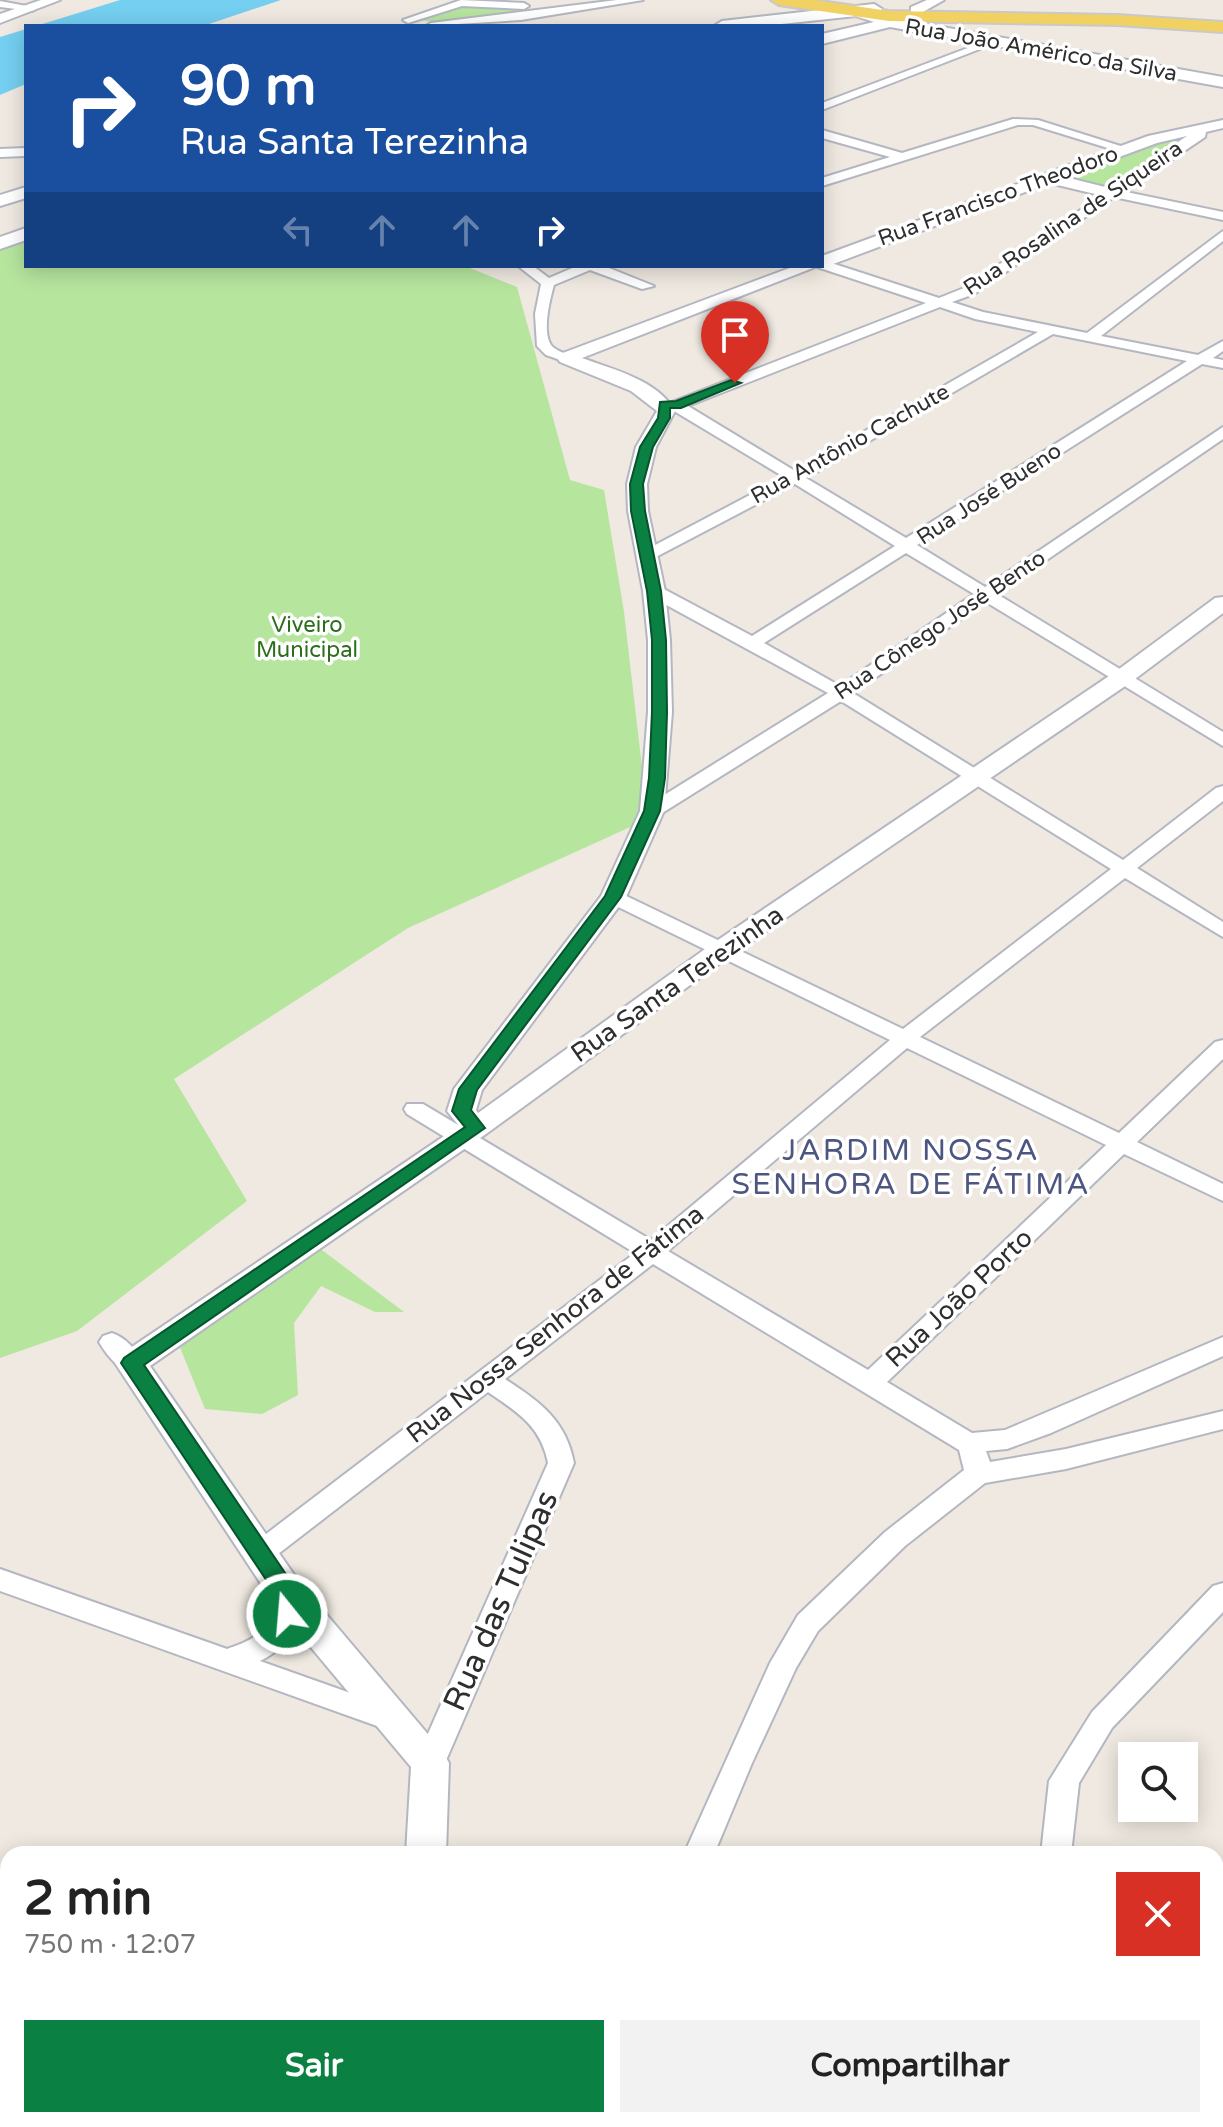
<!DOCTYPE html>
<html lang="pt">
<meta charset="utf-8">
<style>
:root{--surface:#fff;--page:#f2f2f2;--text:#222;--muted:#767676;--accent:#0b8043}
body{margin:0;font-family:"Varela Round",sans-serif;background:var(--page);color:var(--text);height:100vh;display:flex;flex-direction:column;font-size:30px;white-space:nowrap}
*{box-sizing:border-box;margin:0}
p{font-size:26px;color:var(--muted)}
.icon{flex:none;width:44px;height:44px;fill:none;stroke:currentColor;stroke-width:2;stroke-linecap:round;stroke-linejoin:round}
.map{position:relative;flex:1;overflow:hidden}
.details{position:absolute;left:0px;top:1846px;width:1224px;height:282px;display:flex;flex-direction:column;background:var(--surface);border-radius:24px 24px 0 0;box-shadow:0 4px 20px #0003}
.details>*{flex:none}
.hud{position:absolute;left:24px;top:24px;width:800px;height:244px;border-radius:0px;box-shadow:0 4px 20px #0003;background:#1a4fa0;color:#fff;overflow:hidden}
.controls{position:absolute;left:1118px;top:1742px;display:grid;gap:16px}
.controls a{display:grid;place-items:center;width:80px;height:80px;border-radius:0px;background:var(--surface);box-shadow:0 4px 20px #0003;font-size:40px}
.pin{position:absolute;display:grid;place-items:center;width:68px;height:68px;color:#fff;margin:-82px -34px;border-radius:50% 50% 50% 0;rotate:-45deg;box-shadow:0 0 8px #0007}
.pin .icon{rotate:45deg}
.me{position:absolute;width:88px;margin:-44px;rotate:343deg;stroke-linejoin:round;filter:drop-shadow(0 0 6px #0008)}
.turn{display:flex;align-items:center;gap:28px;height:168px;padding:0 24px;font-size:36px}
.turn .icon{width:104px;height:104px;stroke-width:2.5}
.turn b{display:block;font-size:56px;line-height:68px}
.lanes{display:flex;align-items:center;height:76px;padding:0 24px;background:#0003;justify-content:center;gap:40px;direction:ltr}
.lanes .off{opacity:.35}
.round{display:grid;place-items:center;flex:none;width:84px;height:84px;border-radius:0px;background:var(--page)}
.head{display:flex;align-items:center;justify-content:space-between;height:136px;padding:0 24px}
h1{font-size:48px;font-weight:700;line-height:60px}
.action{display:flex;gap:16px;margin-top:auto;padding:16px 24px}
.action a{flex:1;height:92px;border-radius:0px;background:var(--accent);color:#fff;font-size:32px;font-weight:700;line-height:92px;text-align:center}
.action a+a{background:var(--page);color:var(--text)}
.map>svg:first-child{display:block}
</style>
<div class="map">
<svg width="1223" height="2127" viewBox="0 0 1223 2127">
<rect width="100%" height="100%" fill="#efe9e1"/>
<!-- green -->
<g fill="#b6e59e">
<path d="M461,5L519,9L525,11L436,23L417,19Z"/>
<path d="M1173,137L1181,139L1106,188L1062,177Z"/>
<path d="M26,233V266H465L517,287L570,480L604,490L624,612L648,819L408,928L174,1079L247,1201L77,1331L0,1358V242Z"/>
<path d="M318,1247L404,1312H375L321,1286L294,1323L298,1395L262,1414L205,1409L179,1345Z"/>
</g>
<!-- water -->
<g fill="#75cff0">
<path d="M120,0H281L203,26H36Z"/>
<path d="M26,29V84L0,95V37Z"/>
</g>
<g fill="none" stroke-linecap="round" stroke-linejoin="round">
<defs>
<g id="minor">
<path d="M461,0L524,3L529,6L524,9L462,6L408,23L403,20Z"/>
<path d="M617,0H643L521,20L426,26L431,23Z"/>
<path d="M0,1L37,8L32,11L0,7Z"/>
<path d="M989,40L998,42L822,110V103Z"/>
<path d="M1013,119L1038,120L1130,149L1124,153L1033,125H1018L822,186V178L890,157L822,138V130L902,153Z"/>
<path d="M26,148V156L0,157V149Z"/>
<path d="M1112,189L1223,212V220L1114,197L974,294L952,302L983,312L1087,333L1223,231V241L1101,336L1198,355L1223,341V351L1213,358L1223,360V368L1202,364L917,545L985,587L1223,427V439L997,594L1223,732V746L986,602L853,693L1123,860L1216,788L1223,786V801L1137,868L1223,922V937L1125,878L920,1037L1119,1133L1215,1042L1223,1040V1059L1137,1142L1223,1184V1201L1124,1154L887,1382L972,1433L1005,1430L1223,1337V1356L1051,1433L1007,1449L986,1451L990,1462L1066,1449L1223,1411V1429L1066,1469L985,1483L905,1546L818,1631L796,1668L752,1763L714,1854H684L770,1663L798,1615L885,1532L964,1470L959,1450L653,1264L505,1379C539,1401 566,1420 574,1463L441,1772L430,1775L419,1772L415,1763L548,1463C541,1426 517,1412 488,1392L269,1561L259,1565L249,1561L245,1554L249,1547L635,1253L407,1114L404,1109L407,1104H423L651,1240L890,1040L606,901L603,897L606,893H620L903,1029L1111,869L841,701L659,815H645L642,811L645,807L828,693L648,595L646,591L648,587H660L752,636L895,546L795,484L652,559H640L638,556L640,553L784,477L664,405L926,303L817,267L822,266V260L939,298L964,288ZM940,307L975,319L1038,332L795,471L688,406ZM1053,334L1187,361L906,538L806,478ZM906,553L974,594L840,686L764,643ZM907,1048L1106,1145L868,1370L668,1251Z"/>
<path d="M518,266H533L549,278L577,266H604L654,286L642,289L590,270L554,285C550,299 542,331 551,345C555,351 567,353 573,358L566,362L546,355L537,346L535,314L541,284Z"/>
<path d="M112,1333C125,1337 137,1351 144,1363L140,1369C121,1375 108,1357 99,1342L103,1336Z"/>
<path d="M0,1569L227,1649C248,1642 269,1633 272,1609C273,1600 272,1593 276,1584L286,1581L296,1584C312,1614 287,1649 260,1661L401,1711L406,1719L401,1727L391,1731L0,1591Z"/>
<path d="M1223,1583V1612L1112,1728L1079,1783L1071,1854H1041L1049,1781L1092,1712L1213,1586Z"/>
<path d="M575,2120H609L606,2127H572Z"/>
<path d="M1082,2120H1116L1118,2127H1084Z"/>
</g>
<g id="tertiary">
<path d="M41,0H60L0,23V14Z"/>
<path d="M927,0H944L921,13H911V7Z"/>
<path d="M1223,120V128L1206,132L1205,137L1118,196L1112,198L1049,183L828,266H818L582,358C615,370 657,380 675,411L656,447L647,484L648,511L665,591L670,640L672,712L664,811L626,897L482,1090L476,1110L478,1113L712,944L1115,672L1215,598L1223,597V613L1131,682L730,956L486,1134L150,1366L299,1582L443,1752L449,1763L446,1854H406L411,1767L273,1602L115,1363L120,1355L459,1126L447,1111L454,1089L601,896L640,811L648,712V640L643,591L628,511L627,484L636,447L657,411L631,391L560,362L557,358L560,354L795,266H822V256L1148,136ZM1187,136L1109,188L1065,177L1157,143Z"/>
<path d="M0,1892L8,1894V1930L0,1927Z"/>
<path d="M439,2120H481L484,2127H442Z"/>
</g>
<g id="secondary">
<path d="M874,4L882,9L877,13L892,18L1223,77V87L890,27L822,44V34L874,22L856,16L763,26H714L722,21Z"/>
<path d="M26,187V198L0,206V195Z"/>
<path d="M26,228V240L0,249V237Z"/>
</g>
<path id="primary" d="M771,0H814L889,11L1117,15L1223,22V32L1117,25L889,21L779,5Z"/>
</defs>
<!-- minor casing -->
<use href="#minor" stroke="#b4b7c1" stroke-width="4"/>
<!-- tertiary casing -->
<use href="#tertiary" stroke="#b4b7c1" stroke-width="4"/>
<!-- secondary casing -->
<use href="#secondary" stroke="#b4b7c1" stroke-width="4"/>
<!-- primary casing -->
<use href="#primary" stroke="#c9c9c9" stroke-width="4"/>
<!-- minor -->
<use href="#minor" fill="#fff" fill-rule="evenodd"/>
<!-- tertiary -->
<use href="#tertiary" fill="#fff" fill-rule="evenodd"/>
<!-- secondary -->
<use href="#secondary" fill="#fff" fill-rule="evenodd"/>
<!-- primary -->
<use href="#primary" fill="#f2d163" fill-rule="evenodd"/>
</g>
<!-- wall -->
<path fill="#afaba4" d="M122,2120H192L188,2127H123Z"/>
<!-- shaded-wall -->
<path fill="#8e8b86" d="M175,2120H192L188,2127H172Z"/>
<!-- building -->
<path fill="#cbc7bf" stroke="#8e8b86" stroke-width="2" d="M128,2120H175L172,2127H147Z"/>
<!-- route -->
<path fill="#0b8043" stroke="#07532c" stroke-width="2" d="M731,380L741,383L681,408H670V418L653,447L643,484L645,511L661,591L666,640L667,712L665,778L660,811L621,897L477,1090L471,1110L485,1128L144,1365L298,1592L299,1614L296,1621L287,1623L279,1621L275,1593L121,1363L124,1358L465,1127L452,1111L459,1089L605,896L644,811L649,778L652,712V640L647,591L631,511L630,484L640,447L658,418L660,402L676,401Z"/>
<g text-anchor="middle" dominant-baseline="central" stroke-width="7" stroke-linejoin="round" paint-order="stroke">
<!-- far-street labels -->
<g font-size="22" fill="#2e2e2e" stroke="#fff">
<text transform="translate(1041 50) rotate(10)">Rua João Américo da Silva</text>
<text transform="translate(998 196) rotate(-20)">Rua Francisco Theodoro</text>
<text transform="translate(1073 218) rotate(-34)">Rua Rosalina de Siqueira</text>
<text transform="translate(850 444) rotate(-29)">Rua Antônio Cachute</text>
<text transform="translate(989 494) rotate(-33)">Rua José Bueno</text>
<text transform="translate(940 625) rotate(-34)">Rua Cônego José Bento</text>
</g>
<!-- far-park labels -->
<g font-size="22" fill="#2c6e1b" stroke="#fff">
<text x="307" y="625">Viveiro<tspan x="307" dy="25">Municipal</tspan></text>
</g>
<!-- street labels -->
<g font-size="26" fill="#2e2e2e" stroke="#fff">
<text transform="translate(677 984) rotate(-35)">Rua Santa Terezinha</text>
<text transform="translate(959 1298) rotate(-43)">Rua João Porto</text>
<text transform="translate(555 1324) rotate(-38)">Rua Nossa Senhora de Fátima</text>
</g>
<!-- quarter labels -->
<g font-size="30" letter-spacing="2" fill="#4d5680" stroke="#fff">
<text x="911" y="1150">JARDIM NOSSA<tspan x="911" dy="34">SENHORA DE FÁTIMA</tspan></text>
</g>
<!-- near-street labels -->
<g font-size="32" fill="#2e2e2e" stroke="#fff">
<text transform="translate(501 1601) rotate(-66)">Rua das Tulipas</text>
</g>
</g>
</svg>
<div class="controls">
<a><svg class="icon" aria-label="search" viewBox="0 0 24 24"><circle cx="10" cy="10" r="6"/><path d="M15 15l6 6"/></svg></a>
</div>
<div class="pin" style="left:735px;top:383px;background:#d93025"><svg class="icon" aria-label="arrive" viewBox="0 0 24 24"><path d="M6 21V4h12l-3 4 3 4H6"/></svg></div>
<svg class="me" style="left:287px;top:1614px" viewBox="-20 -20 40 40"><circle r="17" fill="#0b8043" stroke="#fff" stroke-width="3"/><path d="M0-11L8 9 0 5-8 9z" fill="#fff"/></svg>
<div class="hud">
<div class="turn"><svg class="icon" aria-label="right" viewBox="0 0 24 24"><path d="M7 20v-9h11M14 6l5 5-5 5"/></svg><div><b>90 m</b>Rua Santa Terezinha</div></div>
<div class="lanes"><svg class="icon off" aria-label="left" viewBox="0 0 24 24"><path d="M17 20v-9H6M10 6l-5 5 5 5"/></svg><svg class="icon off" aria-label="ahead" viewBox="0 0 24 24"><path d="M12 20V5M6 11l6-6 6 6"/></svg><svg class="icon off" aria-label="ahead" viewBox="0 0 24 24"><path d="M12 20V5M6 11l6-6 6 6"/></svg><svg class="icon" aria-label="right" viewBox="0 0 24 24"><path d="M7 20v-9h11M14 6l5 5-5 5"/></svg></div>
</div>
<section class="details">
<div class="head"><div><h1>2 min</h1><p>750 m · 12:07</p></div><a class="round" style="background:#d93025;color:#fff"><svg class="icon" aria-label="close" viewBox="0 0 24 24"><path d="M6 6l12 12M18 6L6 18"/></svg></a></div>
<div class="action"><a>Sair</a><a>Compartilhar</a></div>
</section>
</div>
